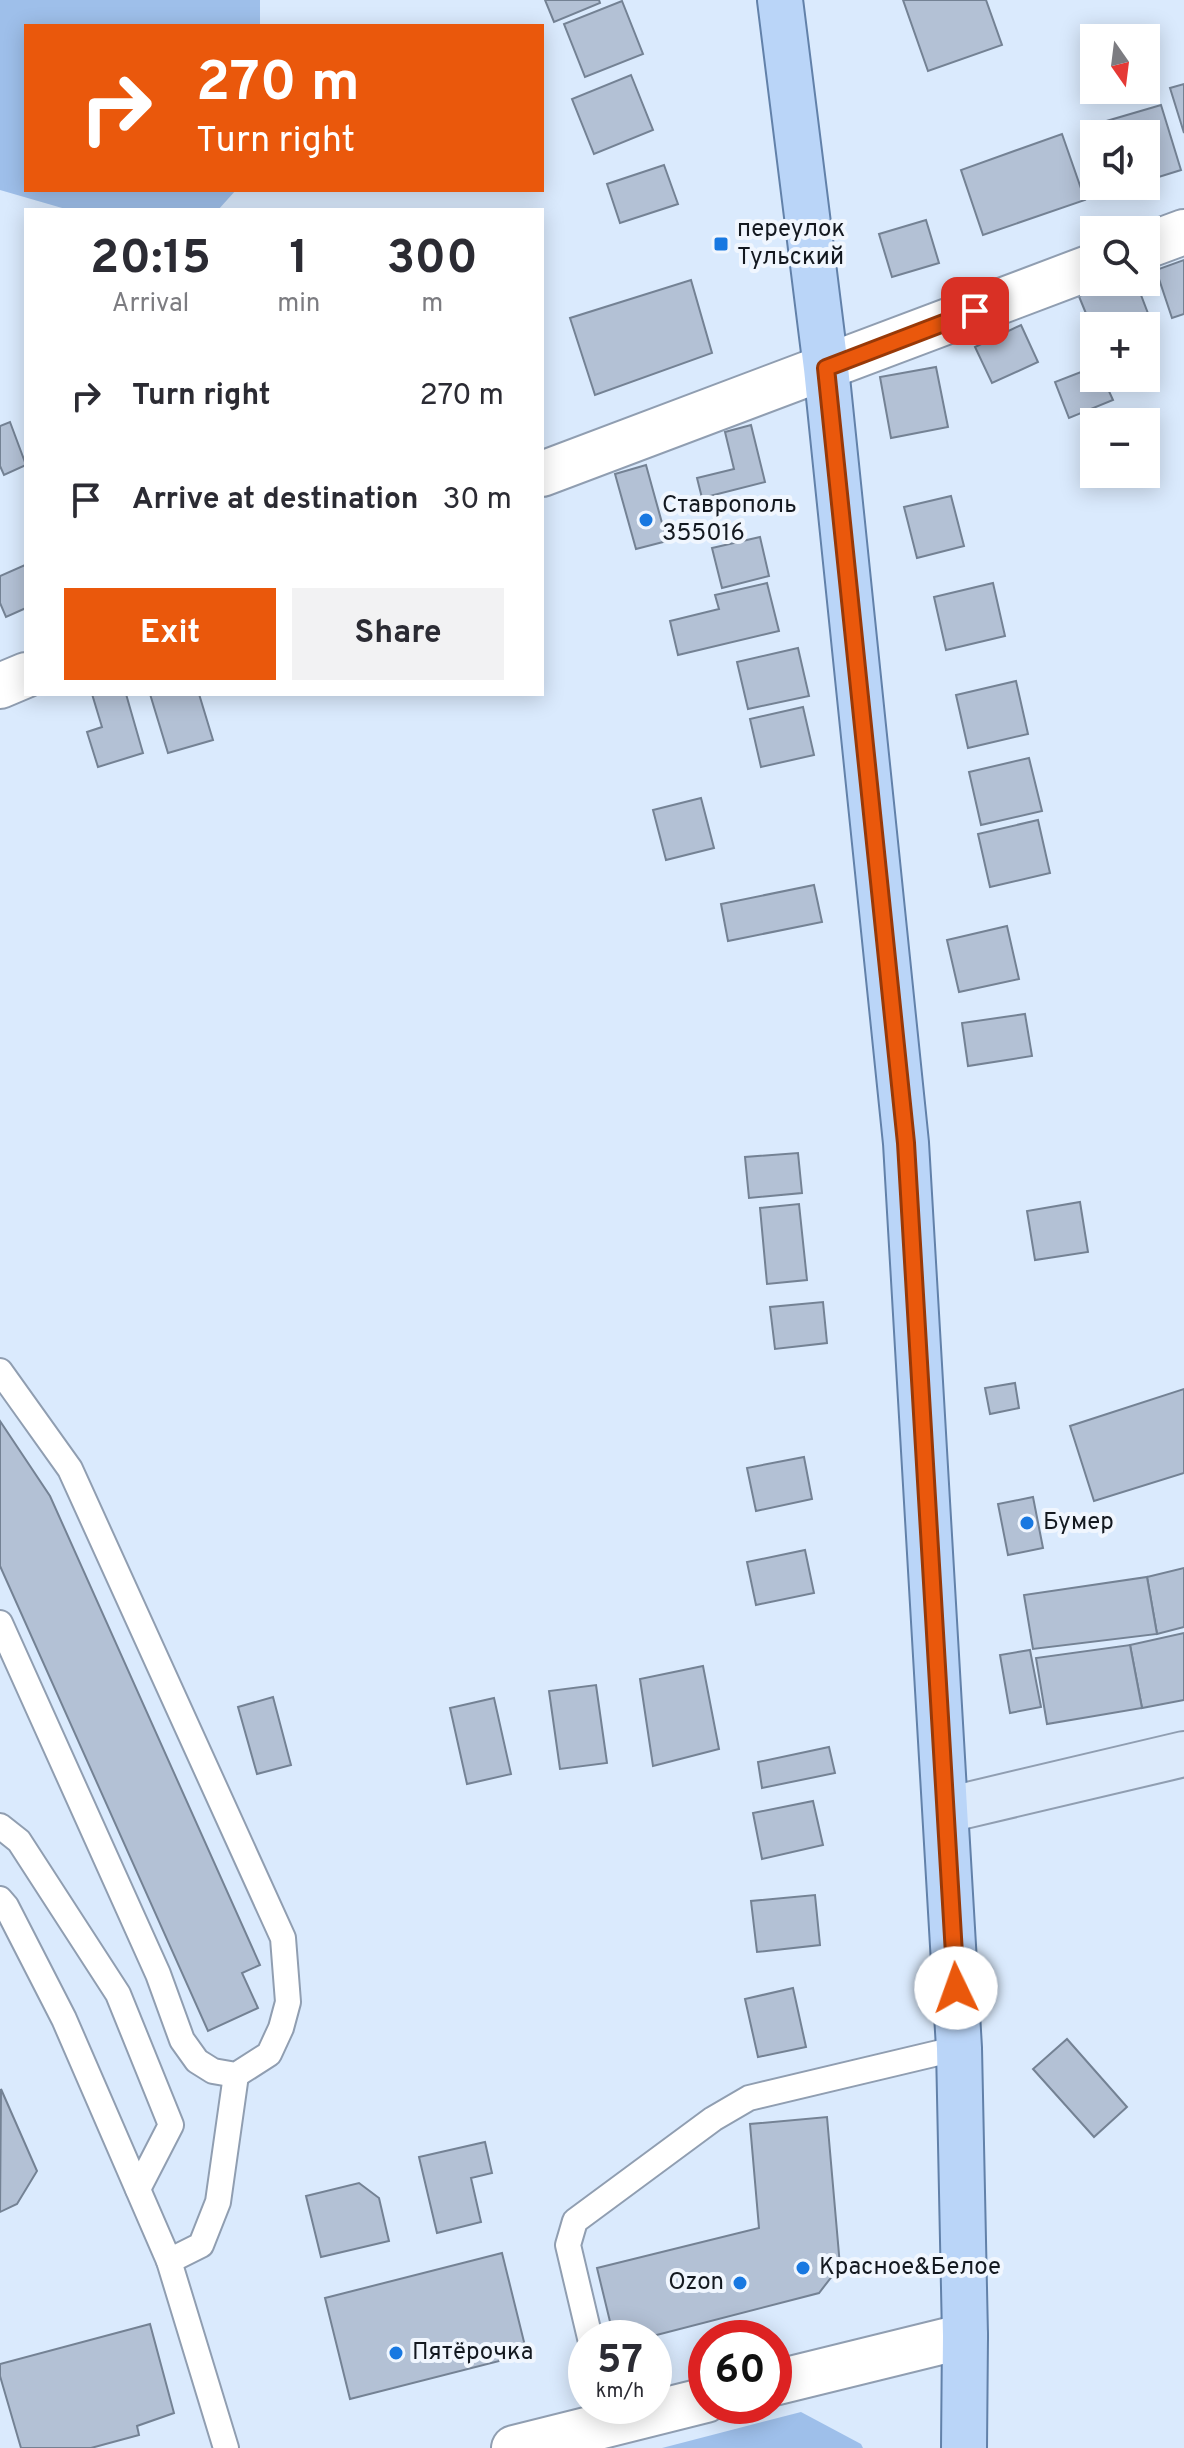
<!DOCTYPE html>
<meta charset="utf-8">
<style>
:root{--surface:#fff;--page:#f2f2f3;--text:#2b2b33;--muted:#7c7c81;--accent:#ea580c}
body{margin:0;font-family:Overpass,sans-serif;background:var(--page);color:var(--text);height:100vh;display:flex;flex-direction:column;font-size:30px;white-space:nowrap}
*{box-sizing:border-box;margin:0}
p{font-size:26px;color:var(--muted)}
.icon{flex:none;width:44px;height:44px;fill:none;stroke:currentColor;stroke-width:2;stroke-linecap:round;stroke-linejoin:round}
.map{position:relative;flex:1;overflow:hidden}
.sheet{position:absolute;left:24px;top:208px;width:520px;height:488px;display:flex;flex-direction:column;background:var(--surface);border-radius:0px;box-shadow:0 4px 20px #0003}
.sheet>*{flex:none}
.hud{position:absolute;left:24px;top:24px;width:520px;height:168px;border-radius:0px;box-shadow:0 4px 20px #0003;background:#ea580c;color:#fff;overflow:hidden}
.needle{width:52px;rotate:166deg}
.controls{position:absolute;left:1080px;top:24px;display:grid;gap:16px}
.controls a{display:grid;place-items:center;width:80px;height:80px;border-radius:0px;background:var(--surface);box-shadow:0 4px 20px #0003;font-size:40px}
.speed{position:absolute;left:568px;top:2320px;display:flex;gap:16px;font-size:40px;font-weight:700;text-align:center}
.speed>*{display:grid;place-content:center;width:104px;height:104px;border-radius:50%;background:var(--surface);box-shadow:0 4px 20px #0003;line-height:1}
.speed small{font-size:20px;font-weight:400}
.speed .limit{border:12px solid #d22;background:#fff;color:#111}
.pin{position:absolute;display:grid;place-items:center;width:68px;height:68px;color:#fff;margin:-34px;border-radius:16px;box-shadow:0 4px 12px #0006}
.me{position:absolute;width:88px;margin:-44px;rotate:357deg;stroke-linejoin:round;filter:drop-shadow(0 0 6px #0008)}
.turn{display:flex;align-items:center;gap:28px;height:168px;padding:0 40px;font-size:36px}
.turn .icon{width:104px;height:104px;stroke-width:2.5}
.turn b{display:block;font-size:56px;line-height:68px}
.eta{display:flex;justify-content:space-evenly;align-items:center;height:136px;text-align:center}
.eta b{font-size:48px;font-weight:700;line-height:56px}
.action{display:flex;gap:16px;margin-top:auto;padding:16px 40px}
.action a{flex:1;height:92px;border-radius:0px;background:var(--accent);color:#fff;font-size:32px;font-weight:700;line-height:92px;text-align:center}
.action a+a{background:var(--page);color:var(--text)}
ul{padding:0;list-style:none}
li{display:flex;align-items:center;gap:24px;height:104px;padding:0 40px}
li div{flex:1}
li b{display:block;font-size:30px}
li em{font-style:normal}
.map>svg:first-child{display:block}
</style>
<div class="map">
<svg width="1184" height="2448" viewBox="0 0 1184 2448">
<rect width="100%" height="100%" fill="#daeafd"/>
<!-- green -->
<g fill="#9ebfea">
<path d="M0,0H260V26H26V190H236L218,210H69L0,190Z"/>
<path d="M801,2412L861,2444L863,2448H662Z"/>
</g>
<!-- building -->
<g fill="#b3c1d5" stroke="#748294" stroke-width="2">
<path d="M545,0H599L600,3L554,22Z"/>
<path d="M903,0H986L1002,45L928,71Z"/>
<path d="M622,1L643,54L585,77L564,24Z"/>
<path d="M631,75L653,130L594,154L572,99Z"/>
<path d="M1184,84V133L1170,88Z"/>
<path d="M1161,105L1181,170L1146,181V134H1106L1103,122Z"/>
<path d="M1062,134L1085,200L983,235L961,170Z"/>
<path d="M664,165L678,204L620,223L607,184Z"/>
<path d="M926,220L939,263L892,277L879,234Z"/>
<path d="M1184,260V314L1172,318L1156,270Z"/>
<path d="M691,280L712,353L595,395L570,318Z"/>
<path d="M1109,282H1136L1157,337L1146,342V326H1094V333L1078,294Z"/>
<path d="M1021,325L1038,362L992,383L975,347Z"/>
<path d="M936,367L948,427L891,438L880,377Z"/>
<path d="M1094,367V378H1103L1113,400L1069,418L1055,382Z"/>
<path d="M10,422L26,465L4,475L0,466V426Z"/>
<path d="M751,425L765,482L702,498L697,478L734,469L725,432Z"/>
<path d="M646,465L667,541L636,549L615,474Z"/>
<path d="M951,496L964,546L917,558L904,507Z"/>
<path d="M760,537L769,576L722,588L712,548Z"/>
<path d="M25,565L26,608L6,617L0,603V576Z"/>
<path d="M767,583L779,631L678,655L670,621L719,609L715,595Z"/>
<path d="M993,583L1005,636L946,650L934,597Z"/>
<path d="M798,648L809,696L748,709L737,662Z"/>
<path d="M1016,681L1028,734L968,748L956,695Z"/>
<path d="M92,694H126L143,753L98,767L87,732L102,727Z"/>
<path d="M150,694H199L213,740L168,753Z"/>
<path d="M803,707L814,755L761,767L750,719Z"/>
<path d="M1029,758L1042,811L981,825L969,772Z"/>
<path d="M701,798L714,848L666,860L653,810Z"/>
<path d="M1038,820L1050,873L990,887L978,834Z"/>
<path d="M814,885L822,922L728,941L721,904Z"/>
<path d="M1007,926L1019,979L959,992L947,940Z"/>
<path d="M1025,1014L1032,1056L968,1066L962,1023Z"/>
<path d="M798,1153L802,1193L749,1198L745,1157Z"/>
<path d="M1080,1202L1088,1252L1035,1260L1027,1211Z"/>
<path d="M799,1204L807,1280L767,1284L760,1208Z"/>
<path d="M823,1302L827,1343L775,1349L770,1307Z"/>
<path d="M1015,1383L1019,1408L990,1414L985,1388Z"/>
<path d="M1184,1389V1473L1094,1501L1070,1426Z"/>
<path d="M0,1421L50,1496L260,1965L242,1973L258,2008L208,2031L0,1566Z"/>
<path d="M804,1457L812,1499L756,1511L747,1468Z"/>
<path d="M1033,1497L1043,1548L1008,1555L998,1504Z"/>
<path d="M805,1550L814,1593L756,1605L747,1562Z"/>
<path d="M1184,1568V1627L1157,1634L1147,1577Z"/>
<path d="M1147,1577L1157,1634L1033,1649L1024,1595Z"/>
<path d="M1184,1633V1700L1142,1708L1130,1645Z"/>
<path d="M1130,1645L1142,1708L1047,1724L1036,1658Z"/>
<path d="M1030,1650L1041,1707L1010,1713L1000,1655Z"/>
<path d="M703,1666L719,1749L653,1766L640,1679Z"/>
<path d="M596,1685L607,1763L560,1769L549,1691Z"/>
<path d="M273,1697L291,1765L257,1774L238,1707Z"/>
<path d="M494,1698L511,1774L467,1784L450,1708Z"/>
<path d="M829,1747L835,1773L762,1788L758,1762Z"/>
<path d="M813,1801L823,1845L762,1859L753,1813Z"/>
<path d="M815,1895L820,1945L757,1952L751,1901Z"/>
<path d="M793,1988L806,2047L758,2057L745,1999Z"/>
<path d="M1067,2039L1127,2107L1094,2137L1033,2069Z"/>
<path d="M1,2089L37,2171L17,2204L0,2212Z"/>
<path d="M827,2117L840,2266L819,2293L645,2338H614L597,2268L759,2228L750,2124Z"/>
<path d="M485,2142L492,2173L471,2178L481,2222L437,2233L419,2157Z"/>
<path d="M359,2183L379,2198L389,2241L321,2257L306,2196Z"/>
<path d="M502,2253L527,2354L350,2399L325,2298Z"/>
<path d="M150,2324L174,2413L137,2426L139,2435L91,2448H21L0,2376V2364Z"/>
</g>
<g fill="none" stroke-linecap="round" stroke-linejoin="round">
<defs>
<g id="lane">
<path d="M0,1371L70,1469L283,1938L288,2002L281,2028L269,2054L236,2075L213,2071L197,2061L182,2040L158,1974L0,1623"/>
<path d="M0,1826L19,1841L118,1994L171,2125L138,2189"/>
<path d="M0,1899L6,1906L64,2019L169,2261L226,2448"/>
<path d="M169,2261L201,2245L218,2202L236,2075"/>
<path d="M590,2338L568,2245L575,2221L713,2119L749,2098L959,2048"/>
</g>
<g id="street">
<path d="M1146,246L1184,232"/>
<path d="M542,474L1094,266"/>
<path d="M0,686L26,675"/>
<path d="M774,2383L965,2336"/>
<path d="M514,2448L706,2400"/>
</g>
<path id="secondary" d="M947,1810L1184,1754"/>
<path id="primary" d="M780,0L826,368L906,1143L959,2048L965,2336L964,2448"/>
</defs>
<!-- lane casing -->
<use href="#lane" stroke="#909eb1" stroke-width="28"/>
<!-- street casing -->
<use href="#street" stroke="#909eb1" stroke-width="48"/>
<!-- secondary casing -->
<use href="#secondary" stroke="#909eb1" stroke-width="48"/>
<!-- primary casing -->
<use href="#primary" stroke="#6281a9" stroke-width="48"/>
<!-- lane -->
<use href="#lane" stroke="#fff" stroke-width="24"/>
<!-- street -->
<use href="#street" stroke="#fff" stroke-width="44"/>
<!-- secondary -->
<use href="#secondary" stroke="#dceafb" stroke-width="44"/>
<!-- primary -->
<use href="#primary" stroke="#bad5f8" stroke-width="44"/>
</g>
<g fill="none" stroke-linecap="round" stroke-linejoin="round">
<defs>
<path id="route" d="M956,1988L906,1143L826,368L975,311"/>
</defs>
<!-- route casing -->
<use href="#route" stroke="#983908" stroke-width="20"/>
<!-- route -->
<use href="#route" stroke="#ea580c" stroke-width="14"/>
</g>
<!-- markers -->
<g fill="#1878e1" stroke="#f0f6fe" stroke-width="3">
<rect x="713" y="236" width="16" height="16" rx="4"/>
<circle cx="646" cy="520" r="8"/>
<circle cx="1027" cy="1523" r="8"/>
<circle cx="803" cy="2268" r="8"/>
<circle cx="740" cy="2283" r="8"/>
<circle cx="396" cy="2353" r="8"/>
</g>
<g text-anchor="middle" dominant-baseline="central" stroke-width="8" stroke-linejoin="round" paint-order="stroke">
<!-- poi labels -->
<g font-size="24" fill="#141920" stroke="#f0f6fe" text-anchor="start">
<text x="737" y="230">переулок<tspan x="737" dy="28">Тульский</tspan></text>
<text x="662" y="506">Ставрополь<tspan x="662" dy="28">355016</tspan></text>
<text x="1043" y="1523">Бумер</text>
<text x="819" y="2268">Красное&amp;Белое</text>
<text x="724" y="2283" text-anchor="end">Ozon</text>
<text x="412" y="2353">Пятёрочка</text>
</g>
</g>
</svg>
<div class="controls">
<a><svg class="needle" viewBox="-14 -14 28 28"><path d="M0-13l5 13h-10z" fill="#e53935"/><path d="M0 13l5-13h-10z" fill="#7c7c81"/></svg></a>
<a><svg class="icon" aria-label="sound" viewBox="0 0 24 24"><path d="M4 9h4l5-4v14l-5-4H4zM17 9q2 3 0 6"/></svg></a>
<a><svg class="icon" aria-label="search" viewBox="0 0 24 24"><circle cx="10" cy="10" r="6"/><path d="M15 15l6 6"/></svg></a>
<a>+</a>
<a>−</a>
</div>
<div class="speed"><div>57<small>km/h</small></div><div class="limit">60</div></div>
<div class="pin" style="left:975px;top:311px;background:#d93025"><svg class="icon" aria-label="arrive" viewBox="0 0 24 24"><path d="M6 21V4h12l-3 4 3 4H6"/></svg></div>
<svg class="me" style="left:956px;top:1988px" viewBox="-20 -20 40 40"><circle r="19" fill="#fff"/><path d="M0-13L10 11 0 6-10 11z" fill="#ea580c"/></svg>
<div class="hud">
<div class="turn"><svg class="icon" aria-label="right" viewBox="0 0 24 24"><path d="M7 20v-9h11M14 6l5 5-5 5"/></svg><div><b>270 m</b>Turn right</div></div>
</div>
<section class="sheet">
<div class="eta">
<div><b>20:15</b><p>Arrival</p></div>
<div><b>1</b><p>min</p></div>
<div><b>300</b><p>m</p></div>
</div>
<ul>
<li><svg class="icon" aria-label="right" viewBox="0 0 24 24"><path d="M7 20v-9h11M14 6l5 5-5 5"/></svg><div><b>Turn right</b></div><em>270 m</em></li>
<li><svg class="icon" aria-label="arrive" viewBox="0 0 24 24"><path d="M6 21V4h12l-3 4 3 4H6"/></svg><div><b>Arrive at destination</b></div><em>30 m</em></li>
</ul>
<div class="action"><a>Exit</a><a>Share</a></div>
</section>
</div>
